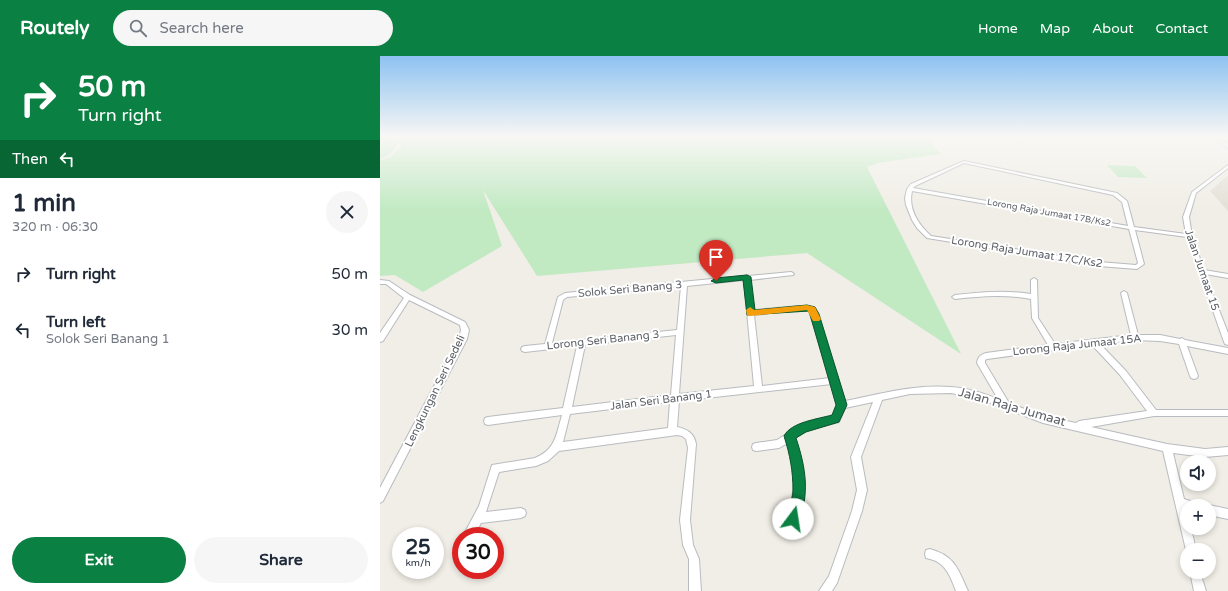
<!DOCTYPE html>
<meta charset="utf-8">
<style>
:root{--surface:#fff;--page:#f6f6f7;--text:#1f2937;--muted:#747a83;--accent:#0b8043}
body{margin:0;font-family:"Varela Round",sans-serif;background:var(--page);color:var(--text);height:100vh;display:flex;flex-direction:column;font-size:15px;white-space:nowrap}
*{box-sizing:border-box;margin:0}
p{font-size:13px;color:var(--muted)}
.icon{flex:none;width:22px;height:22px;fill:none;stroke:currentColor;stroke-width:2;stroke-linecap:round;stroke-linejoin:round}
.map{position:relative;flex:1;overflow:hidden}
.details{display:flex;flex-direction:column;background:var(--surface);width:380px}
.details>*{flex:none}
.banner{background:#0b8043;color:#fff;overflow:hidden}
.fabs{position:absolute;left:800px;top:399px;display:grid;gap:8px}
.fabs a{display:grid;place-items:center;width:36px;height:36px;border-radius:50%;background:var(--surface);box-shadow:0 2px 6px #0003;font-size:20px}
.speed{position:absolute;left:12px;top:471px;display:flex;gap:8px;font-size:20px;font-weight:700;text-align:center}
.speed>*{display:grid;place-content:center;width:52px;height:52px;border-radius:50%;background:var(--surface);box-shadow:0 2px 6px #0003;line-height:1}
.speed small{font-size:10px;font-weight:400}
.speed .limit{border:6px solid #d22;background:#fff;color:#111}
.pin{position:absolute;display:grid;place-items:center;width:34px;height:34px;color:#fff;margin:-41px -17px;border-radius:50% 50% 50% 0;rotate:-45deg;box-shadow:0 0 4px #0007}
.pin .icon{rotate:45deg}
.me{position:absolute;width:44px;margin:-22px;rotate:14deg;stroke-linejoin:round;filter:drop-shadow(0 0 3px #0008)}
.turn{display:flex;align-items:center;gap:14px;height:84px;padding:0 12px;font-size:18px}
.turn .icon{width:52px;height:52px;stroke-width:2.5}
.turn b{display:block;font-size:28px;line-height:34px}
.then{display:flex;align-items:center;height:38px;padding:0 12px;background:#0003;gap:8px;font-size:15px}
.round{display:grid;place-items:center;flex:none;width:42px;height:42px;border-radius:21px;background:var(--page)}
.overview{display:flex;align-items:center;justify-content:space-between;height:68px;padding:0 12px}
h1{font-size:24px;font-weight:800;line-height:30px}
.action{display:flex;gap:8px;margin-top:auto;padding:8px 12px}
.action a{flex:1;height:46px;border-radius:24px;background:var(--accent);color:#fff;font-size:16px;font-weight:800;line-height:46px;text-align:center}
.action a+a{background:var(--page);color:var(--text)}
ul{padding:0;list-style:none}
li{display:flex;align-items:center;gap:12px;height:56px;padding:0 12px}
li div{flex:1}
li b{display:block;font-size:15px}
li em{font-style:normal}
header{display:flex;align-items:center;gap:24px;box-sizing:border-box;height:56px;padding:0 20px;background:var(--accent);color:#fff}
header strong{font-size:19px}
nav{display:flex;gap:22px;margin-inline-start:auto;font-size:14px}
.search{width:280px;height:36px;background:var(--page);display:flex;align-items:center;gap:10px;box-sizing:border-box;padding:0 14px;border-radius:22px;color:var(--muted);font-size:15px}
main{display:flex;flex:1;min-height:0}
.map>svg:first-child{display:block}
</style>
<header>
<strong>Routely</strong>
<div class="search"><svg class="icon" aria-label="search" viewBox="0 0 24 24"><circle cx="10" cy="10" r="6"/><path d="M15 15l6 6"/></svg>Search here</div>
<nav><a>Home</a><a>Map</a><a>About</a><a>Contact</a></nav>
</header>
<main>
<section class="details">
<div class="banner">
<div class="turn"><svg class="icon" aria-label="right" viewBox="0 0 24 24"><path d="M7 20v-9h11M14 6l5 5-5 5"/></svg><div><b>50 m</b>Turn right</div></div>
<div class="then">Then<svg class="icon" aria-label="left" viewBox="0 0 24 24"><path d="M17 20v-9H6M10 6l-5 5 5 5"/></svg></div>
</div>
<div class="overview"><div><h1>1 min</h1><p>320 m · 06:30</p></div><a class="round"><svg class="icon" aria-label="close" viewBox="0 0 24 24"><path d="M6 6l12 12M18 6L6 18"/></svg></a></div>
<ul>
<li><svg class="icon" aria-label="right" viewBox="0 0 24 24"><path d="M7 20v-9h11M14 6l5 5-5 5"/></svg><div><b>Turn right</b></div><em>50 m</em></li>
<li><svg class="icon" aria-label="left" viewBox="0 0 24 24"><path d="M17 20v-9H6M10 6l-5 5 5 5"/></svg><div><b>Turn left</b><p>Solok Seri Banang 1</p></div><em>30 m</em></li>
</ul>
<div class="action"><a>Exit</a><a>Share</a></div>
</section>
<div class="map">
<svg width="848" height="535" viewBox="0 0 848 535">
<rect width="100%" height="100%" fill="#f0eee6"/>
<!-- education -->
<path fill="#e3e0d6" d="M848,119V155L830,135Z"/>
<!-- green -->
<g fill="#c1e9c2">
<path d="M0,80L19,84L28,80H111L108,89L113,80H545L561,98L497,107L487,111L581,298L427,197L157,220L103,134L122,190L43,236L15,219L0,220V105L10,101L22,90L19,85L11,97L0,104Z"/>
<path d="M727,109L755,110L767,122L738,121Z"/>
</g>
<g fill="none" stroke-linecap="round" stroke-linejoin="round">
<defs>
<g id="minor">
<path d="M564,80H568L565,82L563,81Z"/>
<path d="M834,80H838L848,89V92Z"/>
<path d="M584,105L737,137L747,145L754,171L806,178L803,161L812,136L848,109V112L816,137L809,161L812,180L824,214L848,218V222L825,218L848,277V289L845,288L844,286L807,181L755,174L764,208L757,213L719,210L547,182L537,172L532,164L526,149L525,142L527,133L531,128ZM584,107L733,139L742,146L748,170L533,132L535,130ZM532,135L749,173L758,207L756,209L719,206L551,180C538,168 528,153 532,135Z"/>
<path d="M411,216L413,217L414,218L413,219L370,224L374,254L419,250L434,251L465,345C500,338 535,328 571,331C587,332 603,337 618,343L597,307C598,301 600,299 606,297L668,289L652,262L651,243C625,238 601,240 575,243L572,241L575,239C601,236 625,234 651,238V224L654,222L657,224L658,262L675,288L751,279L741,237L744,235L747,237L758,279H780L800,283L802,282L805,284L848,292V298L807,290L818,320L817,322L814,323L811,322L810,320L799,288L780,285L755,284L720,288L746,315L776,354H848V360H774L711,371L787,388L825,393L848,391V399L825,401L793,397L804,443L816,447L818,450H807V472H811L816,494H807V497L806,494L783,395L663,367L629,354L624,353L623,352L600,343L571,337L530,338L502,344L481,401L487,434L482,455L457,527L452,535H439L449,520L472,455L477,434L471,401L493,346L465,352L459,366L425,375L415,382C424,411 425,433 418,463L417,467L413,468L409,467C407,460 413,439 414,430C415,415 412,401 408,387L399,392L376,395L373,394L372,391L373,388L376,387L397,384L420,369L453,360L458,349L452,328L299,345L297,371C307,373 314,377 316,388L310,464L313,489L319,503L321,535H309V503L303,489L300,464L308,392L306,383L302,380L297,379L179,395L168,405L156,410L119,416L106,456L141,452L145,454L146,457L145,460L141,462L101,467L94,480H83L99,450L112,409L155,402C176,393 176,379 182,359L108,369L105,368L104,365L105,362L108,361L183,352L197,290L145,296L142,295L141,293L142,291L145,290L165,288L178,241L185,237L364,220L367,219L369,220ZM364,224L374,330L299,338L307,230ZM301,230L297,274L172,287L183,244L187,241ZM419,254L429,255L450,322L382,330L374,259ZM296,279L291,339L192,351L205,289ZM712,289L740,319L767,355L699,365L696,367L663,360L629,347L605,307V304L607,303ZM290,346L288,372L183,386L190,358Z"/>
<path d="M0,224L9,225L30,239L85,266L89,274L87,283L3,445L0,447V432L79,283L81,274L80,269L29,244L3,285L0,286V277L24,242L6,228H0Z"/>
<path d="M829,449L848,453V463L829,459V450H827Z"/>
<path d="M81,485V497L79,498L75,497L74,493L77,486Z"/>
<path d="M550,493C575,500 578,513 588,535H576C572,525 568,513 559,507C555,504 550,503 546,502L545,498L546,494Z"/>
<path d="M810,516H820L826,535H814Z"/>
</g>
</defs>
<!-- minor casing -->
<use href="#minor" stroke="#b8bbc0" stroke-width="2"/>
<!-- minor -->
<use href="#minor" fill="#fff" fill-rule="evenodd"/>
</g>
<!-- sky -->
<linearGradient id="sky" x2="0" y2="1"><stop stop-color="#8ec2f1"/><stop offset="0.52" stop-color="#f8f7f4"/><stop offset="1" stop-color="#f8f7f4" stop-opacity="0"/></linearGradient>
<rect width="848" height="155" fill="url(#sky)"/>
<!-- route -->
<path fill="#0b8043" stroke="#07532c" d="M367,219L371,221L375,254L427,249L435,251L439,258L467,349L459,366L426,376L416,382C426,412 430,438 418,468L413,470L409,468C404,458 413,446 413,435C413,415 410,399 404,380C411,366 438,363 452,359L456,349L429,255L367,259L363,224L336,227L331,225L336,222Z"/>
<!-- slow -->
<path fill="#f59e0b" d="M427,249L435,251L441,263L439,265H433L427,254L370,260L367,259L366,254L370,251L374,254Z"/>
<g text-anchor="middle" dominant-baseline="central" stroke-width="4" stroke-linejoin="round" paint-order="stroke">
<!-- far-street labels -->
<g font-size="9" fill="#5d6167" stroke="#fff">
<text transform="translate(669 157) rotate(10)">Lorong Raja Jumaat 17B/Ks2</text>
</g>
<!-- street labels -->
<g font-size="11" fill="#5d6167" stroke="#fff">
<text transform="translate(647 196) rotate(9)">Lorong Raja Jumaat 17C/Ks2</text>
<text transform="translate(822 214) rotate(71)">Jalan Jumaat 15</text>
<text transform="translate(250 233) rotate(-5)">Solok Seri Banang 3</text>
<text transform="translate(223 284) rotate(-6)">Lorong Seri Banang 3</text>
<text transform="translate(697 289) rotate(-6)">Lorong Raja Jumaat 15A</text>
<text transform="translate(55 335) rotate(-64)">Lengkungan Seri Sedeli</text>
<text transform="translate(281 344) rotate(-7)">Jalan Seri Banang 1</text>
</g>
<!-- near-street labels -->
<g font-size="13" fill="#5d6167" stroke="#fff">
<text transform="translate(632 351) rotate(16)">Jalan Raja Jumaat</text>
</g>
</g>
</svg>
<div class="fabs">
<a><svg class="icon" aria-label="sound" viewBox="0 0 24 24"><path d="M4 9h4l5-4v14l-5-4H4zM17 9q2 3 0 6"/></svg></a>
<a>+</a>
<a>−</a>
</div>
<div class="speed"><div>25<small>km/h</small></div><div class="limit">30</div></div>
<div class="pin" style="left:336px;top:225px;background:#d93025"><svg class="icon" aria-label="arrive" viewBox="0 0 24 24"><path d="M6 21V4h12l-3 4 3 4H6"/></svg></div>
<svg class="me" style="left:413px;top:463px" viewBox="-20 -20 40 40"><circle r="19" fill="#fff"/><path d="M0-13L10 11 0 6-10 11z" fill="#0b8043"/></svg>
</div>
</main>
